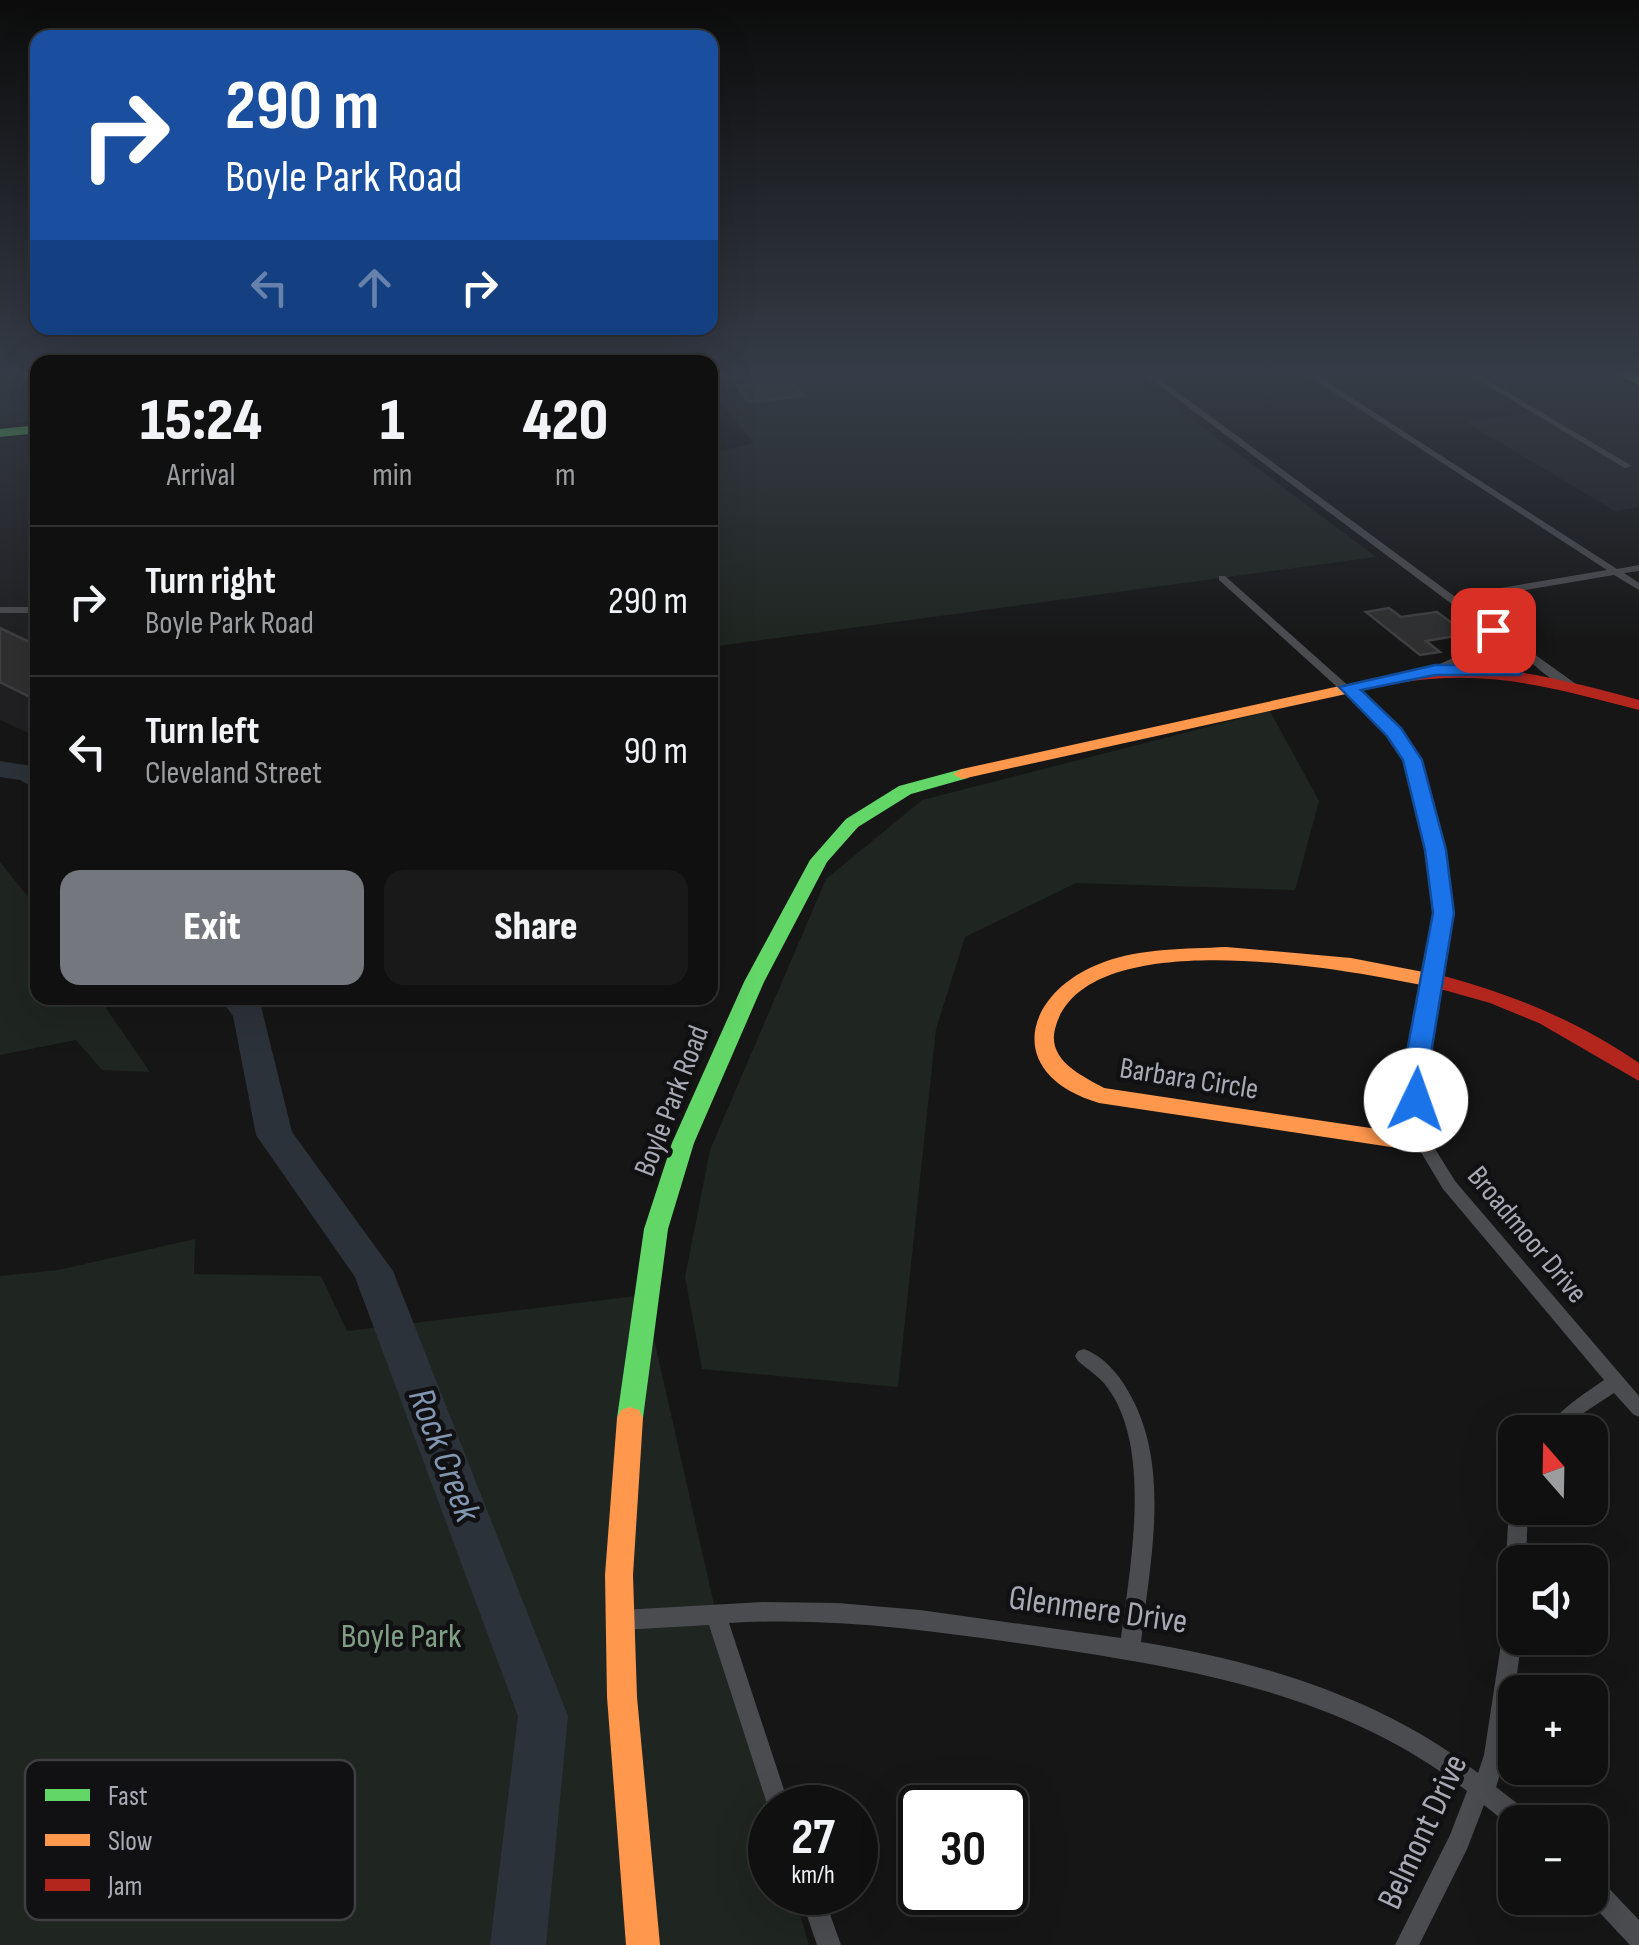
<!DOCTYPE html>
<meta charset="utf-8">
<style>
:root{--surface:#101010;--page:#191919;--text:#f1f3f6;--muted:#9c9d9f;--line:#303030;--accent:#75777e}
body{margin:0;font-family:"Sofia Sans Condensed",sans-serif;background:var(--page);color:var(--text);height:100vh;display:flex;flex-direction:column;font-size:38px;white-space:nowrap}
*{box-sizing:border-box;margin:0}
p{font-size:32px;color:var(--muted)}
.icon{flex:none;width:55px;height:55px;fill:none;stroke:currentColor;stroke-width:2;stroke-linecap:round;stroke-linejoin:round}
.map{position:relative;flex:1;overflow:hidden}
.side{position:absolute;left:30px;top:355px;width:688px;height:650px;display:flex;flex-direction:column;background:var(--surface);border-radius:20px;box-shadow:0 10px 40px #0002,0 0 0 2px var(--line)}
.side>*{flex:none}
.banner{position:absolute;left:30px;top:30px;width:688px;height:305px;border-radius:20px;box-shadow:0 10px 40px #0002,0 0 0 2px var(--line);background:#1a4fa0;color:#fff;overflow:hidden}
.needle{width:65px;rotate:340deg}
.fabs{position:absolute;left:1498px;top:1415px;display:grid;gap:20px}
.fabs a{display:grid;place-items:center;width:110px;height:110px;border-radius:20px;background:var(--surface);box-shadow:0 10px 40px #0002,0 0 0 2px var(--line);font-size:50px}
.speed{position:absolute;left:748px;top:1785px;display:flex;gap:20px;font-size:50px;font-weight:700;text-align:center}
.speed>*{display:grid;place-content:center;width:130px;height:130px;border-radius:50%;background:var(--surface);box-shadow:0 10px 40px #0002,0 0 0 2px var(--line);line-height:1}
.speed small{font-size:25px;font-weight:400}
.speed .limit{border:5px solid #111;border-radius:15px;background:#fff;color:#111}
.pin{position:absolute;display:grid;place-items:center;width:85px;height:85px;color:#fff;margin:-42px;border-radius:20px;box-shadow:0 5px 15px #0006}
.me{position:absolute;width:110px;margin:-55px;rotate:3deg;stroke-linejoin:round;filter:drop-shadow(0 0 8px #0008)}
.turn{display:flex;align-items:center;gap:35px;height:210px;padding:0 30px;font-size:45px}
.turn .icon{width:130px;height:130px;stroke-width:2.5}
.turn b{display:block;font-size:70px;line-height:85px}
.lanes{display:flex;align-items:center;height:95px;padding:0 30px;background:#0003;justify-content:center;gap:50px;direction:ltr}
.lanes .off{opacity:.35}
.eta{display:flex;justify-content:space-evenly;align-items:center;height:170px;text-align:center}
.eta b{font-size:60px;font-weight:800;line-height:70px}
.cta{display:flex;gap:20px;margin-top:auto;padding:20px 30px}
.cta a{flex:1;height:115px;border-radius:20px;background:var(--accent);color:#fff;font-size:40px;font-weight:800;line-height:115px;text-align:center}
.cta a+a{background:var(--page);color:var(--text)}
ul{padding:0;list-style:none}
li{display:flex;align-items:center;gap:30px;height:150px;padding:0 30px;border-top:2px solid var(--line)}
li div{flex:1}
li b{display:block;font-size:38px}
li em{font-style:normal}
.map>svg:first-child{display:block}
</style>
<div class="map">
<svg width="1639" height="1945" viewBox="0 0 1639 1945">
<rect width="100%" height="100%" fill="#161616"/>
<!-- built -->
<g fill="#202022">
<path d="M1466,371H1598L1639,388V507L1615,511L1465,422L1536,412Z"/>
<path d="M37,435V737L0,720V439Z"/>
</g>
<!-- green -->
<g fill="#1f2520">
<path d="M37,371V421L0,426V371Z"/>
<path d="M710,371H1128L1376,557L710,647V454L754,443L710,391Z"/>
<path d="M1270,711L1319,801L1295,890L1076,883L965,937L936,1029L898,1387L702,1369L685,1277L710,1150L826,879L922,800Z"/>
<path d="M0,862L37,908L38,998H99L150,1072L102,1070L76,1040L0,1055Z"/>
<path d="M195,1239L194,1274L321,1276L347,1331L644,1295L717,1618L770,1807V1892L794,1893L809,1945H0V1276L58,1270Z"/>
</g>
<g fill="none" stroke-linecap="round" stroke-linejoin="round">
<!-- river -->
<g fill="#2c3239" fill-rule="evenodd">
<path d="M0,761L38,767V790L20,780L0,777Z"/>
<path d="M220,998H254L261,1006L292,1132L393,1271L568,1716L546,1945H490L518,1716L355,1277L256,1135L233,1016Z"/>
</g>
</g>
<!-- building -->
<g fill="#2f2f30" stroke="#3f3f42" stroke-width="2.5">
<path d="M785,374L804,396L749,402L737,386L749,385L742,377Z"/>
<path d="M1389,608L1401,617L1437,612L1467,634L1426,641L1440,652L1420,655L1366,612Z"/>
<path d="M0,628L38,646V701L0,682Z"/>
</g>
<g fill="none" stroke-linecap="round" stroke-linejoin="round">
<!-- street -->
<g fill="#4b4c4f" fill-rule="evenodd">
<path d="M1140,371H1149L1454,596L1607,570L1301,371H1310L1617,569L1639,565V571L1624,573L1639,583V590L1614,575L1460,601L1576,684V688C1553,687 1533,662 1515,649L1523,665L1517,673H1509L1508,671L1513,665L1497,638L1495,647L1439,672H1431V668L1486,643L1488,631Z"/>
<path d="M1463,371H1472L1632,466L1625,468Z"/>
<path d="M1219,576H1225L1398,730L1427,782L1451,913L1422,1078L1424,1100L1432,1144L1455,1181L1639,1396V1417L1633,1414L1614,1393L1585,1412L1566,1432H1546C1558,1409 1583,1395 1604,1380L1443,1189L1416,1144L1408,1100V1078L1437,913L1415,782L1389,734L1219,580Z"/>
<rect x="0" y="607" width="38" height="6"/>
<path d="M1084,1349C1103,1356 1118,1373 1128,1391C1172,1465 1150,1561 1141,1642C1259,1661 1383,1698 1478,1773L1484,1755L1501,1644L1509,1508L1515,1501V1508H1528L1526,1562H1515V1638H1522L1521,1644L1506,1755L1496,1787L1531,1814L1534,1822H1515V1830L1484,1805L1467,1849L1419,1945H1395L1450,1835L1467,1791C1337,1689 1175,1666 1017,1643C921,1629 826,1617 729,1623L790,1808H770V1813L709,1625L621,1630L614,1627L611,1620L614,1613L621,1610L763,1602L838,1603L920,1610L1121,1638C1130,1567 1153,1448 1107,1387C1100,1377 1087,1369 1078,1361L1075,1356L1078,1351Z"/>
<path d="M1590,1874L1598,1877L1639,1920V1945H1630L1586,1898H1590Z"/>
<path d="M799,1892H822L841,1945H817Z"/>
</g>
<!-- fast -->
<g fill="#63d668" fill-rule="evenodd">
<path d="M1612,371H1627L1639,378V385Z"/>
<path d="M38,425V433L0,437V429Z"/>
<path d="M962,769L968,770L971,774L968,778L911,794L858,827L827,862L764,982L694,1143L668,1229L643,1418L639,1426L630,1429L621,1426L617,1418L644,1229L672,1143L744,982L810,860L846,819L899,786Z"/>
</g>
<!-- slow -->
<g fill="#ff974d" fill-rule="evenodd">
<path d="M1399,673L1407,678L1405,681L962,779L953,774L962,769Z"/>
<path d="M1226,947L1351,958L1444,976L1454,983L1444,990C1364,972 1083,916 1055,1029C1047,1060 1082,1076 1104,1088L1424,1136L1432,1138L1435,1144L1432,1150L1424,1152L1099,1103C1003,1075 1022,992 1104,962C1142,948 1186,949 1226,947Z"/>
<path d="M630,1407L639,1410L643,1418L633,1575L637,1697L660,1945H626L607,1697L605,1575L617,1418L621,1410Z"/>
</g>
<!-- jam -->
<g fill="#b3261e" fill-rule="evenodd">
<path d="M1461,666C1523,669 1580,684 1639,700V710C1554,688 1488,668 1399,683L1391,678L1399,673Z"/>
<path d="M1444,976C1515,995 1579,1022 1639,1063V1081L1539,1023L1490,1003L1437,988L1434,983Z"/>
</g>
</g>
<!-- sky -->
<linearGradient id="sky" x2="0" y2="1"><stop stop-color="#0c0c0c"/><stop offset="0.58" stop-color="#363c47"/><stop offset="1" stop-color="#363c47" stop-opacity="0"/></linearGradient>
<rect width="1639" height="644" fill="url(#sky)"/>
<!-- route -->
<path fill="#1a73e8" stroke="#114b97" stroke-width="2.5" d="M1493,625L1520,650L1527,665L1520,675H1435L1361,690L1401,728L1422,760L1446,850L1454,913L1427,1078L1428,1100L1416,1109L1403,1100L1402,1078L1433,913L1425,850L1403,760L1387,736L1339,687L1435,665H1508L1506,655L1485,630Z"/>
<g text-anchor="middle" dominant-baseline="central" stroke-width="9" stroke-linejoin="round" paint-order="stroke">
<!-- street labels -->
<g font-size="30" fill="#a8abb6" stroke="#111012">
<text transform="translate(1189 1079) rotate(9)">Barbara Circle</text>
<text transform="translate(672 1101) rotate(-69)">Boyle Park Road</text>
<text transform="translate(1527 1235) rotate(50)">Broadmoor Drive</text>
</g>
<!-- near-street labels -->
<g font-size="35" fill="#a8abb6" stroke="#111012">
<text transform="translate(1098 1610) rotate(8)">Glenmere Drive</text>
<text transform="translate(1423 1832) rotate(-65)">Belmont Drive</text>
</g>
<!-- near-park labels -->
<g font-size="35" fill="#80a085" stroke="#111012">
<text x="401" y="1636">Boyle Park</text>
</g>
<!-- near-water labels -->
<g font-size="38" font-style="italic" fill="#8196b0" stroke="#111012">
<text transform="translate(444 1455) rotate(69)">Rock Creek</text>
</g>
</g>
<!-- legend -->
<rect x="25" y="1760" width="330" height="160" rx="15" fill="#111012" stroke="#3e3e43" stroke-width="2.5"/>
<rect x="45" y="1789" width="45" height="12" fill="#63d668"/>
<rect x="45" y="1834" width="45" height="12" fill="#ff974d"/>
<rect x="45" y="1879" width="45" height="12" fill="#b3261e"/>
<g font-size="28" fill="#a8abb6">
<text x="108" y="1805">Fast</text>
<text x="108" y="1850">Slow</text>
<text x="108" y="1895">Jam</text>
</g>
</svg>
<div class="fabs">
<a><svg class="needle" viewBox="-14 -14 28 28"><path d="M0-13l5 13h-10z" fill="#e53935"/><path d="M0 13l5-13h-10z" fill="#9c9d9f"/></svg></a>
<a><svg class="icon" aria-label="sound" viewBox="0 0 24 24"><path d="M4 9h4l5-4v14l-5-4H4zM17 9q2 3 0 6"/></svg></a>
<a>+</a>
<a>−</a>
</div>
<div class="speed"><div>27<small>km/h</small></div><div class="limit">30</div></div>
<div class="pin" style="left:1493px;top:630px;background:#d93025"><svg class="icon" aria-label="arrive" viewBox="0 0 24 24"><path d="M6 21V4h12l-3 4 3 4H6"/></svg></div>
<svg class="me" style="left:1416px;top:1100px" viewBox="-20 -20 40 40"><circle r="19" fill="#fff"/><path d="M0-13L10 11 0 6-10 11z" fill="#1a73e8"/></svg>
<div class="banner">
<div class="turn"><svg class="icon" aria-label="right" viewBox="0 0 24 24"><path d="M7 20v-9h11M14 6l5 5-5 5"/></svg><div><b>290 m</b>Boyle Park Road</div></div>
<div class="lanes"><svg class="icon off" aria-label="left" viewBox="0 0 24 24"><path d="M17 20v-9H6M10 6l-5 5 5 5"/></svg><svg class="icon off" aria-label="ahead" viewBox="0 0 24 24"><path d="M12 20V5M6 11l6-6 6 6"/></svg><svg class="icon" aria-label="right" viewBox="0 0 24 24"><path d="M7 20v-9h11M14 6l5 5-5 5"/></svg></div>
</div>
<section class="side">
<div class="eta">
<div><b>15:24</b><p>Arrival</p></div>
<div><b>1</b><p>min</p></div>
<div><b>420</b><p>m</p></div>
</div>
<ul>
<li><svg class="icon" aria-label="right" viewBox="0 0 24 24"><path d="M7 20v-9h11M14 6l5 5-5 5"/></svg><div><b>Turn right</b><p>Boyle Park Road</p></div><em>290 m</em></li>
<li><svg class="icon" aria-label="left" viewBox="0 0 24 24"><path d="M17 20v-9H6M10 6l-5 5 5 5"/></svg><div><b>Turn left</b><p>Cleveland Street</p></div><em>90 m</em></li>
</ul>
<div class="cta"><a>Exit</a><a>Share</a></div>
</section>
</div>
